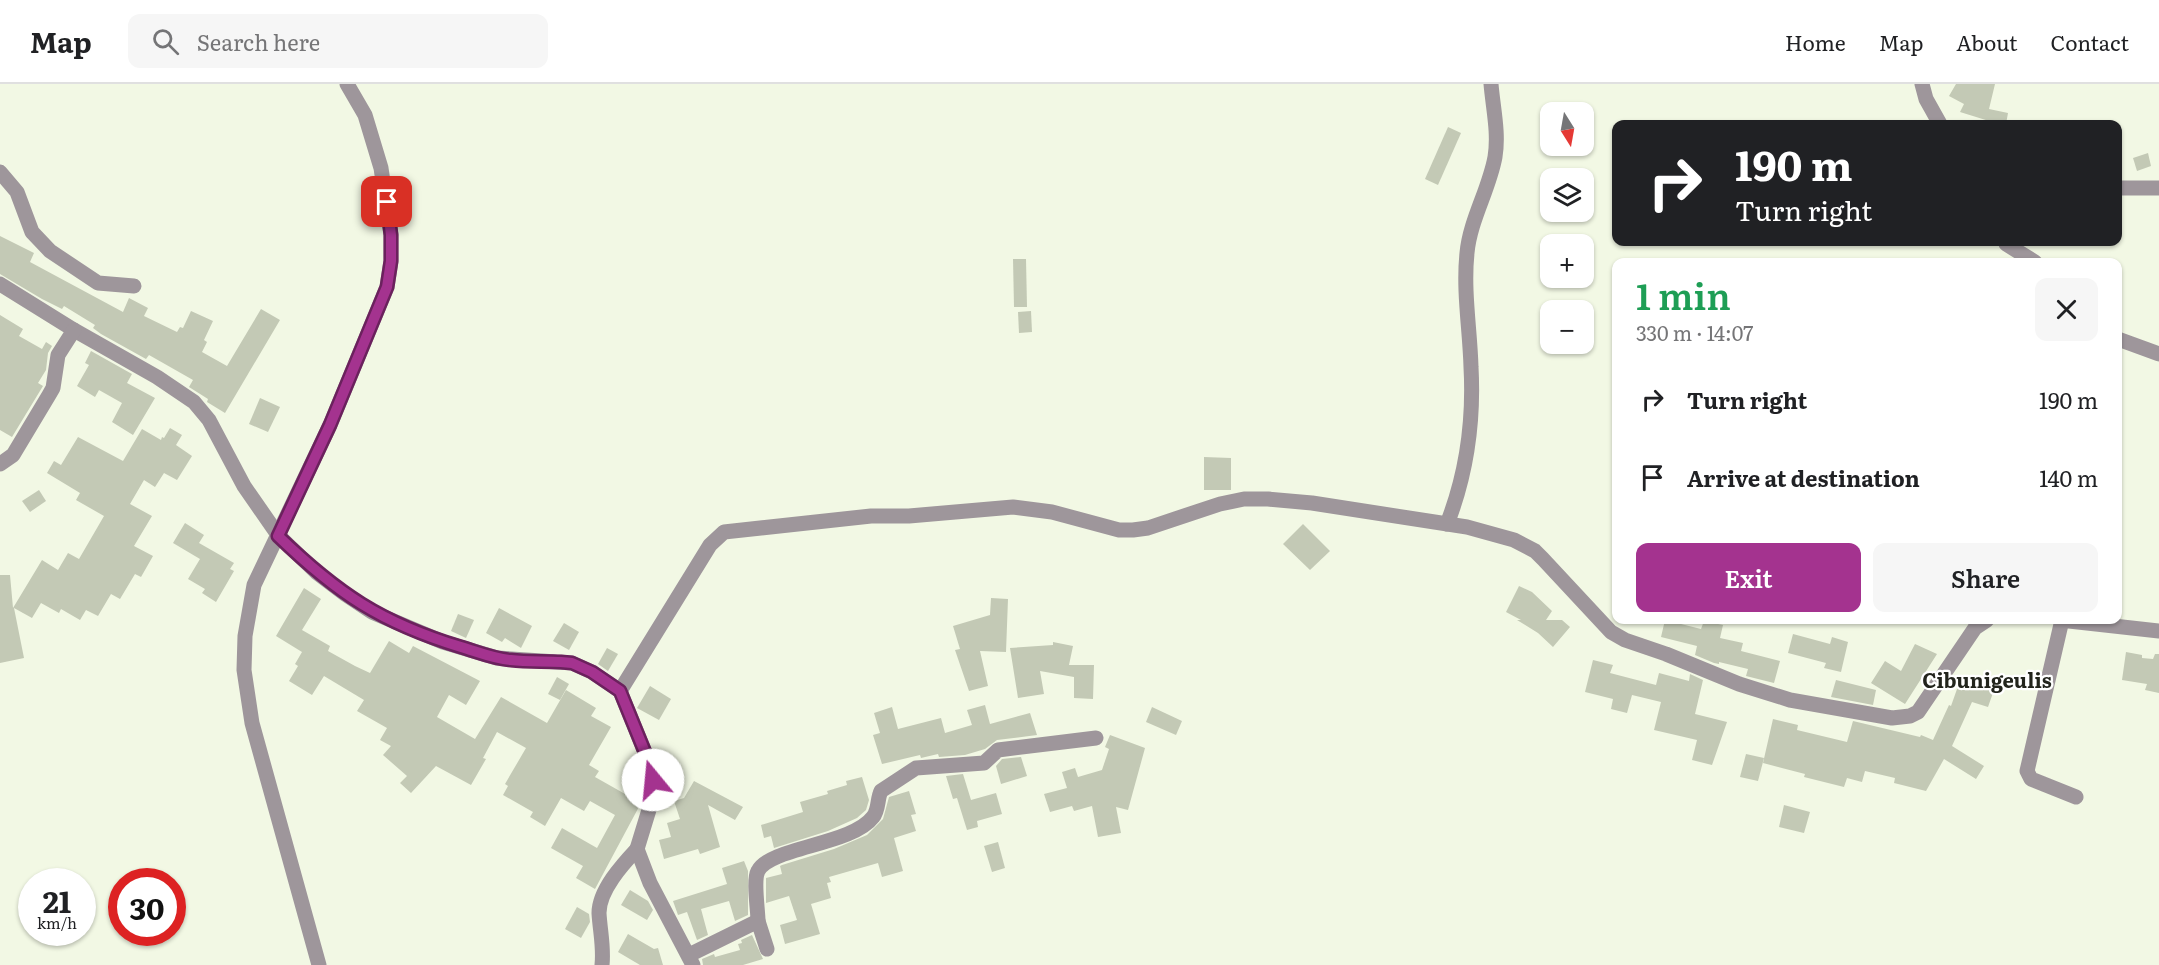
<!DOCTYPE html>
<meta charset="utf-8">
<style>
:root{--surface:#fff;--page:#f6f6f6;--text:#202124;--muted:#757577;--line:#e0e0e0;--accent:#a4338f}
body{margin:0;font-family:Literata,serif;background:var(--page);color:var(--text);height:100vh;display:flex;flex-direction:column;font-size:22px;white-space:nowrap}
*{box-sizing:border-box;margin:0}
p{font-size:20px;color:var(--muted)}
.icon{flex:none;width:33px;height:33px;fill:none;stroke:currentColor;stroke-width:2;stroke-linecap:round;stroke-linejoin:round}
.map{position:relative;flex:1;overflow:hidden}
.drawer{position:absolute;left:1612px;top:174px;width:510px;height:366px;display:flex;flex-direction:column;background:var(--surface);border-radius:12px;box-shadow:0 2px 4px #0004}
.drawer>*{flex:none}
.banner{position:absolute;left:1612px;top:36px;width:510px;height:126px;border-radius:12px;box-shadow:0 2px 4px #0004;background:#202124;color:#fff;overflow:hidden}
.needle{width:39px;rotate:169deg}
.controls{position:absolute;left:1540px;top:18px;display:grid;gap:12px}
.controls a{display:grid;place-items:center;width:54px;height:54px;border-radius:12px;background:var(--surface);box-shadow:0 2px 4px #0004;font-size:30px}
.speed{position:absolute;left:18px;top:784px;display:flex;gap:12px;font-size:30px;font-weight:700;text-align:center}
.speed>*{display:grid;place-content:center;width:78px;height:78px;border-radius:50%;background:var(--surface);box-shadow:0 2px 4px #0004;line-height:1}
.speed small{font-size:15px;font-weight:400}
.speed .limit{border:9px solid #d22;background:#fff;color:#111}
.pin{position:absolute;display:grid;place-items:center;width:51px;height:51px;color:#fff;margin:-26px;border-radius:12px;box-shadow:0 3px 9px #0006}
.me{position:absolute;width:66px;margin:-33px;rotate:343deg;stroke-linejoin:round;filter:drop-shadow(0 0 4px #0008)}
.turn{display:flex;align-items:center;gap:21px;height:126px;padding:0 24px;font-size:27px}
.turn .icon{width:78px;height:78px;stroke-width:2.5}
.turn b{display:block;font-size:42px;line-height:51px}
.round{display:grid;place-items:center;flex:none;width:63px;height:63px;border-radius:12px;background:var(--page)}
.head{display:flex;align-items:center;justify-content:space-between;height:102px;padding:0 24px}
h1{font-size:36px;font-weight:600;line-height:45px;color:#1e9e55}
.cta{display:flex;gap:12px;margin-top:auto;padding:12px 24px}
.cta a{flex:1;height:69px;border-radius:12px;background:var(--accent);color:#fff;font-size:24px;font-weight:600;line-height:69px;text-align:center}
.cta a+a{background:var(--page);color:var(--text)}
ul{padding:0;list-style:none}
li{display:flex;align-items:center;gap:18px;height:78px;padding:0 24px}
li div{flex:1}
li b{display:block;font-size:22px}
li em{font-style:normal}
header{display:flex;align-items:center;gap:36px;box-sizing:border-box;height:84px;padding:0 30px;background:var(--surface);border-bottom:2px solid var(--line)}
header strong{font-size:28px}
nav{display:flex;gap:33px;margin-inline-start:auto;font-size:21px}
.search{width:420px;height:54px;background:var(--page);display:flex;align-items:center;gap:15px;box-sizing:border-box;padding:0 21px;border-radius:12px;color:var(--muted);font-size:22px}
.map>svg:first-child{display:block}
</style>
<header>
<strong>Map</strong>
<div class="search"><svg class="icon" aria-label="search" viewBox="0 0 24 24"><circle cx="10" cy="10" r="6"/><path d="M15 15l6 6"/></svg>Search here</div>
<nav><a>Home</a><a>Map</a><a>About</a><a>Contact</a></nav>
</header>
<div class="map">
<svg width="2159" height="881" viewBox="0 0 2159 881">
<rect width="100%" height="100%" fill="#f2f8e4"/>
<!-- building -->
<g fill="#c3c9b5">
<path d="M1956,0H1995L1989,25L2008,29L2006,40H1988L1989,37L1960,28L1964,20L1949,12Z"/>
<path d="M1448,43L1461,49L1438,101L1425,95Z"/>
<path d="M2148,69L2151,82L2137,87L2133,74Z"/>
<path d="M0,152L34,169L30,178L123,228L129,214L148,224L144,232L177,248L180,243L183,244L191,227L213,237L204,256L207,258L202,268L227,282L261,225L280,236L225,329L207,318L208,315L189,303L193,296L149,271L146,275L101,250L93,244L95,241L64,222L62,225L42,215L0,190Z"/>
<path d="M1013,175H1026L1027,223H1014Z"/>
<path d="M1031,227L1032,248L1019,249L1018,228Z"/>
<path d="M0,231L23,245L19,252L42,265L46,258L52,262L48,269L46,286L38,299L43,302L12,353L0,346Z"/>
<path d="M91,267L132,290L127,299L155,314L133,351L112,338L122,319L99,306L95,313L77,302L89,281L85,279Z"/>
<path d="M260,314L280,323L268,348L249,340Z"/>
<path d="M170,344L182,351L176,361L192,372L177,396L164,389L155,403L144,396L130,420L152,432L134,462L153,472L141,493L135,490L120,515L111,510L98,532L86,526L80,536L61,525L59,529L41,519L32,534L14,524L24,574L0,579V491H10L13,524L42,476L58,486L68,469L79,475L104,432L76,416L80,409L47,389L54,377L61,381L78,353L123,377L142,345L161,356L162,353L164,354Z"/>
<path d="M1204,373L1231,374V406H1204Z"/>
<path d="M39,406L46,417L30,428L22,417Z"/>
<path d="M185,439L204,451L199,459L234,479L230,485L234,487L216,518L202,509L205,505L188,495L200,475L173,459Z"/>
<path d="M1303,440L1330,467L1310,486L1283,460Z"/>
<path d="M1519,502L1532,508L1552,527L1546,536H1562L1570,543L1553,563L1538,549L1517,536H1521L1506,528Z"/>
<path d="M304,504L321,515L302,546L330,562L328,567L355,582L370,589L389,557L409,569L413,562L480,597L466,621L449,611L437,633L475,655L501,613L547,639L566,606L596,624L591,632L611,643L589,681L599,687L595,693L641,719L595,805L576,794L583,782L551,764L562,744L597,764L615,731L590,717L584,727L561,714L545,742L530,733L533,728L503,711L508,702L505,700L526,664L497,648L483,674L486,675L471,701L436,682L411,709L400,699L407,692L383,671L391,662L380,656L387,644L357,627L364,616L324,592L312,611L289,597L298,582L295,580L302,568L276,552Z"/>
<path d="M991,514L1008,515L1006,568L980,567L988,602L969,607L955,566L960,565L953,542L990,531Z"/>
<path d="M499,524L532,542L521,564L505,554L502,558L486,549Z"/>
<path d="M458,530L474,536L466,554L451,547Z"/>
<path d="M1665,536L1701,545L1704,537L1723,541L1720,554L1743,559L1741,567L1780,577L1774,599L1746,592L1748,585L1719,578V580L1714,579L1695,571L1697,562L1661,553Z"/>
<path d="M564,539L579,548L569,566L553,557Z"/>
<path d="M1793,550L1830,560L1832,553L1848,558L1841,588L1824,584L1826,579L1788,569Z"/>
<path d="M1053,558L1073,562L1069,581H1094L1093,615L1074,614V593L1040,587L1044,610L1018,614L1010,564L1053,561Z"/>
<path d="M1915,560L1937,570L1905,620L1871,599L1885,577L1901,587Z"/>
<path d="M607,564L618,570L608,587L598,580Z"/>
<path d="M2126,568L2142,571V574L2153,575L2155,570H2159V609L2145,606L2147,600L2122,596Z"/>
<path d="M1593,576L1613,581L1610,589L1656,601L1659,589L1689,597L1690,590L1703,596L1695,630L1727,638L1712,681L1692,676L1697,656L1654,646L1661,618L1632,611L1627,629L1611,625L1613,615L1585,608Z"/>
<path d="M1962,591L1995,603L1988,623L1972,618L1952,662L1984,682L1976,695L1944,675L1926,707L1894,699L1895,694L1865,687L1862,698L1847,694L1844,703L1804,693L1805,690L1763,679L1773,635L1798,641L1797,646L1847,658L1853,637L1920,653L1921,651L1933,656L1949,621L1951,622Z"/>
<path d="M557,593L569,600L560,616L548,610Z"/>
<path d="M1836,596L1876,606L1873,621L1831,613Z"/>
<path d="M650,602L671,615L659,636L637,624Z"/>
<path d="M985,621L990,640L1030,629L1037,651L997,656L985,665L965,671L939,673L938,670L921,674L920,671L882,680L873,651L880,649L874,629L892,623L898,645L941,634L945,649L972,641L967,626Z"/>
<path d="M1152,623L1182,637L1176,651L1146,638Z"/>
<path d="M1110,651L1145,664L1128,726L1116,723L1121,749L1098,753L1092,722L1074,727L1072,722L1050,728L1044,710L1067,704L1062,688L1075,684L1078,693L1102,686L1109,665L1105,663Z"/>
<path d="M1746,670L1764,674L1758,697L1740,693Z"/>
<path d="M1021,673L1027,692L1001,700L996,682L1002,675Z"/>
<path d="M963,690L971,716L996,709L1002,730L977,737L978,743L967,746L957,714L953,715L946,692Z"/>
<path d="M862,693L869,716L866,726L857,734L828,747L774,764L771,752L764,754L761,741L803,728L800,718L828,710L827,707L847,701L846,697Z"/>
<path d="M694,697L743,723L735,736L708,721L720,763L700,770L698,765L664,775L659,756L671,753L667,739L680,735L674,717L684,714Z"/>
<path d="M909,707L916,730L911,731L916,747L894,754L903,787L882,793L878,779L829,793L831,798L827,799L831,814L811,820L820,850L785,860L780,841L797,836L789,812L766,819V794L782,790L780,782L782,781L834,765L867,751L883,735L889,713Z"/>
<path d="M1784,721L1810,728L1804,749L1779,743Z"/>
<path d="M998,758L1005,784L992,788L984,762Z"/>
<path d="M744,777L748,787V831L735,837L729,817L701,825L708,851L697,856L687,828L678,831L673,817L727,800L722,784Z"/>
<path d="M630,806L648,817L653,826L647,836L621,821Z"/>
<path d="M577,823L589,830L590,838L581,854L565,845Z"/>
<path d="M628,850L654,865L658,864L663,881H640L618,868Z"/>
<path d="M752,851L763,875L743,881H703L702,875L714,870L715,873L740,866L738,860L742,859L741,856Z"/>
</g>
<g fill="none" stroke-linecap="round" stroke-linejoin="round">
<!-- minor -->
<g stroke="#9e969b" stroke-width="15">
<path d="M1922,0L1926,15L1940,40"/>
<path d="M0,88L17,108L32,148L50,167L98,199L134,202"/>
<path d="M2118,104H2159"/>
<path d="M2006,160L2035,178"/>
<path d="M0,200L74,246L157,293L194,318L209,336L244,402L278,451L316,488L345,510L372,528L443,558L497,574L572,579L592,588L620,607L651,683L653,696L652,716L637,765L650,799L693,881"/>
<path d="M2118,255L2159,270"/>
<path d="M0,380L13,371L49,311L53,304L58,271L74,246"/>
<path d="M1447,440C1467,389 1474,338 1471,283C1470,246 1463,207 1467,169C1470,136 1489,106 1495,73C1499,49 1493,24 1491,0"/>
<path d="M2060,536L2159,547"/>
<path d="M2062,536L2027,687L2031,695L2076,713"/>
<path d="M620,607L710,461L724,448L871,432H909L1013,423L1052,428L1119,446H1133L1148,444L1220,420L1244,415H1268L1312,419L1467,443L1514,456L1535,467L1543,475L1611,548L1625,556L1666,570L1739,600L1790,616L1892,634L1910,632L1918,628L1975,544L1987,536"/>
<path d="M758,837C758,826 753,796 758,787C770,763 852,761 873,733C879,726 877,715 881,707L916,684L984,679L998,666L1096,654"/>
<path d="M689,871L758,837L767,865"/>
<path d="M319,881L252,639L244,586L245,552L254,501L330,341L387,203L391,177V151L381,84L365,31L347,0"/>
<path d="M602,881C604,863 600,847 599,829C599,806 623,780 637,765"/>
</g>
</g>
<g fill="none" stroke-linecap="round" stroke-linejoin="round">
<defs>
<path id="route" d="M387,118L391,151V177L387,203L330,341L278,452C337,509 381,539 461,563C478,568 494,575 511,576C527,578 545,577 561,578L572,579L592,588L620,607L651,683L653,696"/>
</defs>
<!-- route casing -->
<use href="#route" stroke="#6b215d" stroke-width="15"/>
<!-- route -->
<use href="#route" stroke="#a4338f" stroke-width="10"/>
</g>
<g text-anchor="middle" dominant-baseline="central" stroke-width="4.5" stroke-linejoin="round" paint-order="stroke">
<!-- quarter labels -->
<g font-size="20" font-weight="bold" fill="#22241c" stroke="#fff">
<text x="1987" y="595">Cibunigeulis</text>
</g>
</g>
</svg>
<div class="controls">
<a><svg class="needle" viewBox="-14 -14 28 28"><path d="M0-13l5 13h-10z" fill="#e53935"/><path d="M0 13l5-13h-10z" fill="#757577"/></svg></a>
<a><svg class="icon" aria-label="layers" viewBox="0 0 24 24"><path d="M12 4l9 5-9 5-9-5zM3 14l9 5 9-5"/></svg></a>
<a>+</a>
<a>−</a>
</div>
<div class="speed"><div>21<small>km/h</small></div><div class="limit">30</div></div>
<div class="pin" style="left:387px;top:118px;background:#d93025"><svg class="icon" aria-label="arrive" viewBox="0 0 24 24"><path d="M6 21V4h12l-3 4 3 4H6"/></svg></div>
<svg class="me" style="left:653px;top:696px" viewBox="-20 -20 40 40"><circle r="19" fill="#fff"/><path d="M0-13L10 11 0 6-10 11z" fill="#a4338f"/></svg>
<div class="banner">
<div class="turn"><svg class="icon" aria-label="right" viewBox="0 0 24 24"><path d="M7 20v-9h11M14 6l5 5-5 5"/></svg><div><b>190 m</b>Turn right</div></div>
</div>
<section class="drawer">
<div class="head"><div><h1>1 min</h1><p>330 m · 14:07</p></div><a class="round"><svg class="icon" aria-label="close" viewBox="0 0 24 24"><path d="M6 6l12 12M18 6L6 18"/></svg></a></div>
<ul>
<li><svg class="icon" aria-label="right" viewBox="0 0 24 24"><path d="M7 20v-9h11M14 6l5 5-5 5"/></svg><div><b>Turn right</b></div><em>190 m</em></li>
<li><svg class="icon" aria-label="arrive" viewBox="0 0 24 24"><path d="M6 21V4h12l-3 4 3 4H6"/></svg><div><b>Arrive at destination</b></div><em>140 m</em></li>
</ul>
<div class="cta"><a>Exit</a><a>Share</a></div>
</section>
</div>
